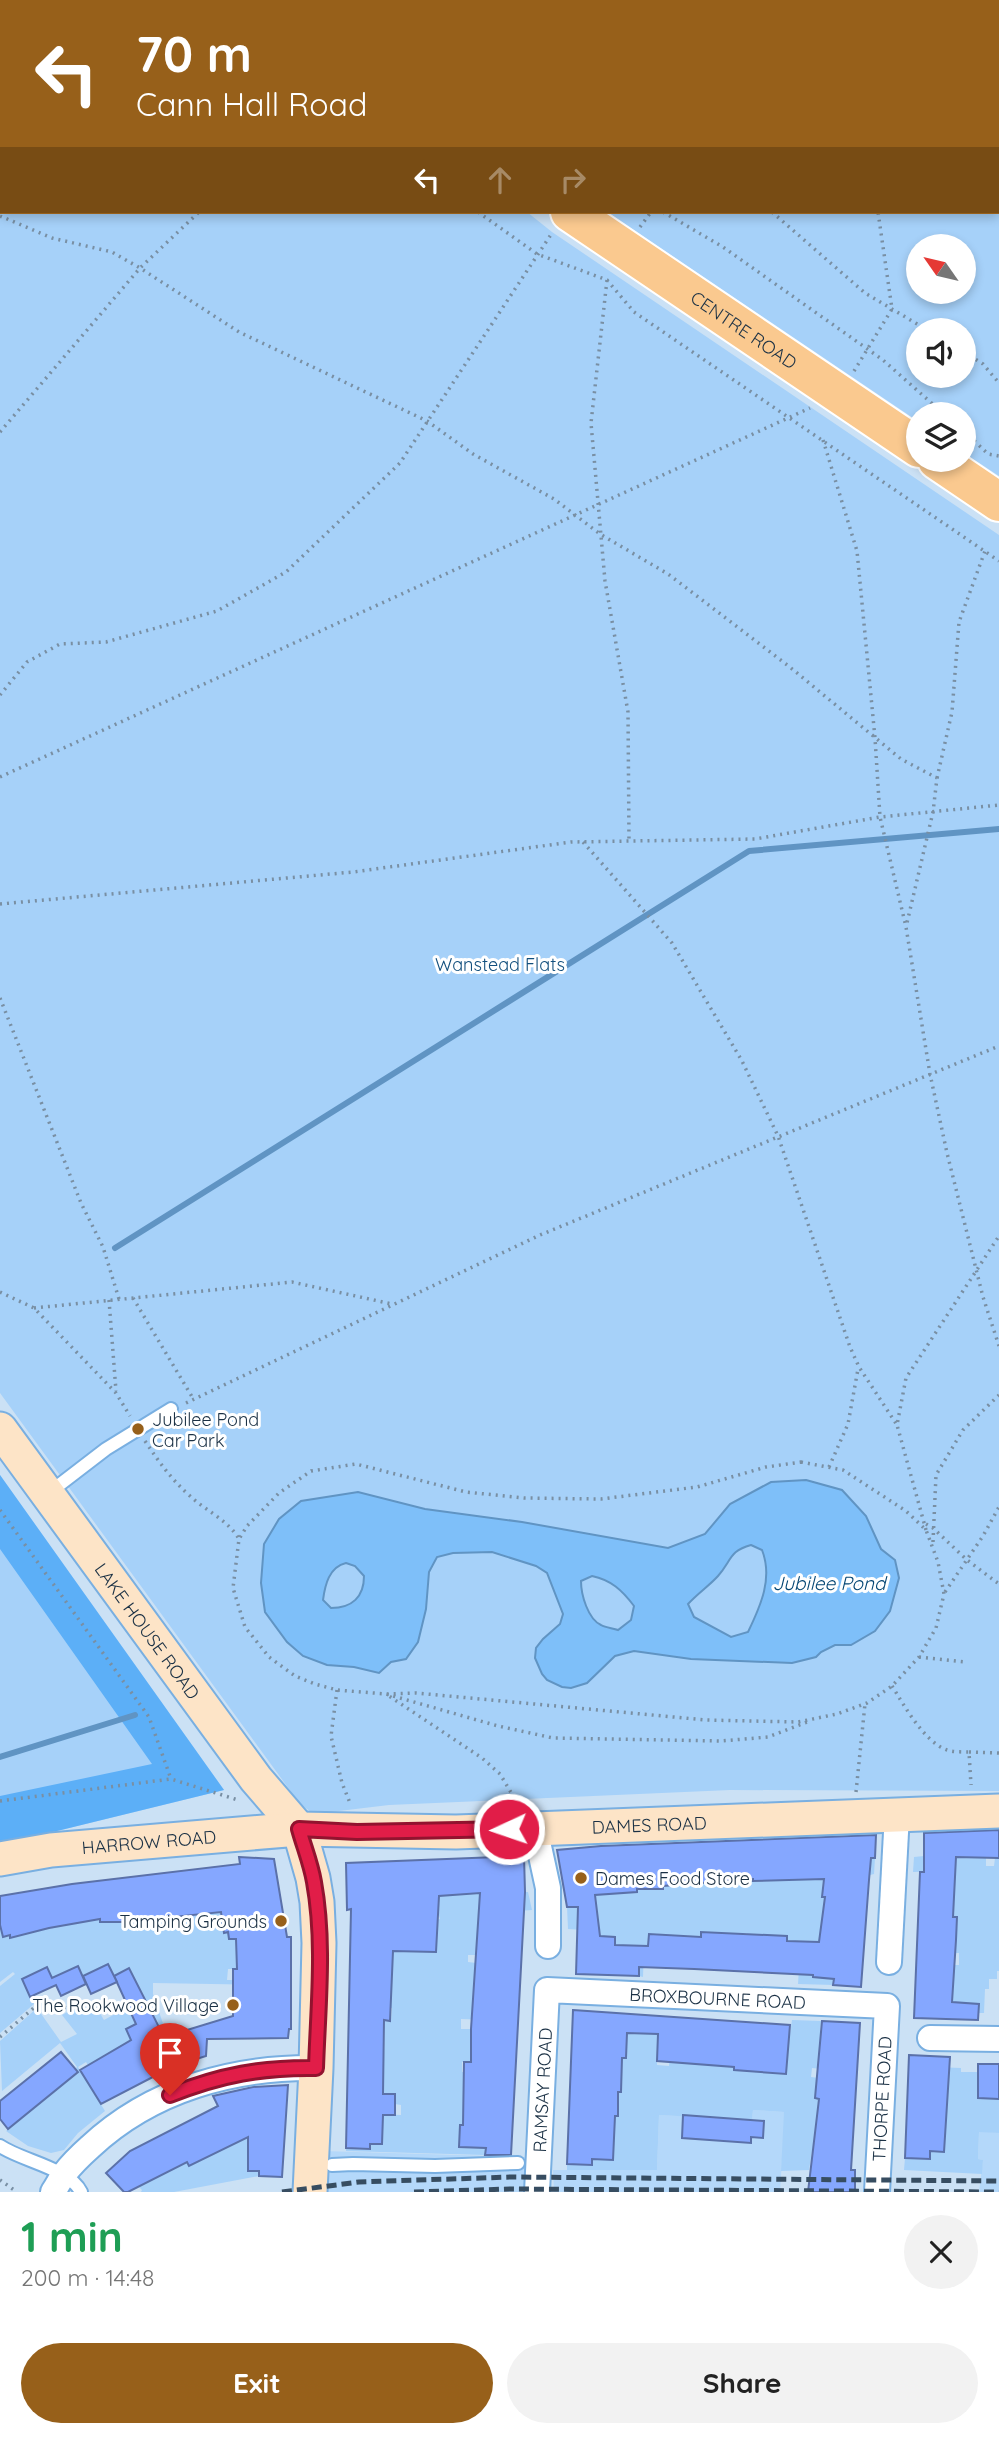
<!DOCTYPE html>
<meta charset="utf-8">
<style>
:root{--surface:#fff;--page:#f2f2f2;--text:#222;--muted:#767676;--accent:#97601a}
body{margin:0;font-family:Quicksand,sans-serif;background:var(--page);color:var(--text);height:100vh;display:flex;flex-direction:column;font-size:26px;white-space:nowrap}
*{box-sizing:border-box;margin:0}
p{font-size:23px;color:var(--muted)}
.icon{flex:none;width:38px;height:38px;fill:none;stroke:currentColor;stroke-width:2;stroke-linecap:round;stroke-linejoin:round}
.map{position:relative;height:2192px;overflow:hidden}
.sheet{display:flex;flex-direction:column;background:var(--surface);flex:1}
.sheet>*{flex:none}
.guide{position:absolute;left:0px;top:0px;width:999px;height:214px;box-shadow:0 4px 10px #0003;background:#97601a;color:#fff;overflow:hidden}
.needle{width:46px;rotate:304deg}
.buttons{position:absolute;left:906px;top:234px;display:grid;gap:14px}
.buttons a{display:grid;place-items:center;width:70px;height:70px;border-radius:50%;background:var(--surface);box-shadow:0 4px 10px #0003;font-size:35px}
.pin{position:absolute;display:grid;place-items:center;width:60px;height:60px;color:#fff;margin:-72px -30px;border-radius:50% 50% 50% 0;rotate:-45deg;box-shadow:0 0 7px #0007}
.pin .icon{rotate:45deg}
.me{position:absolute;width:77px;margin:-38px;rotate:267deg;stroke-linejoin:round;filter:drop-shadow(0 0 5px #0008)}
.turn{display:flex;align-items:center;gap:24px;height:147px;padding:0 21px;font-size:32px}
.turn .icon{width:91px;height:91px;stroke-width:2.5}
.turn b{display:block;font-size:49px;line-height:60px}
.lanes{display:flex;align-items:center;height:66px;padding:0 21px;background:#0003;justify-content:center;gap:35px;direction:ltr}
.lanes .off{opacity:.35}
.round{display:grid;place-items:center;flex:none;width:74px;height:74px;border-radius:37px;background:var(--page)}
.summary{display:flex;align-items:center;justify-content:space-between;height:119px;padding:0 21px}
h1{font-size:42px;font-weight:700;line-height:52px;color:#1e9e55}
.button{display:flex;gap:14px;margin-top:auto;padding:14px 21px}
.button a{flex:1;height:80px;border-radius:42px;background:var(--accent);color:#fff;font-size:28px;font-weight:700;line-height:80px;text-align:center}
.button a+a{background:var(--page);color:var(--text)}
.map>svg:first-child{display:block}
</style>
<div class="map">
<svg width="999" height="2192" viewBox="0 0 999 2192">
<rect width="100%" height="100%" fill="#cbe1f5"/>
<!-- built -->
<g fill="#b4d8fa">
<path d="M753,2110L785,2112L780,2192H554L553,2170H657L659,2115L752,2119Z"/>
<path d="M979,2131L999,2133V2192H979L983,2160L978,2159Z"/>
<path d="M322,2151L526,2157L525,2192H320Z"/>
</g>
<!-- green -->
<g fill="#a6d1f9" fill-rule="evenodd">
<path d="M0,0L289,2H2V212H527L552,232L999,535V1791L730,1790L389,1805L314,1814L300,1804L0,1393Z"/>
<path d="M365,0H999V476L964,453V415H919V422L607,212H998V2ZM919,247H964V292H919ZM919,331H964V376H919Z"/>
<path d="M0,1475L224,1790L0,1845Z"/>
<path d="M750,1838L754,1882L764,1881L763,1863H776L777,1880C811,1879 841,1858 875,1858L874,1874L843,1882L823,1881L822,1897L837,1898L831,1917H822V1924L835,1925L813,1977L834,1979V1985L798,1984L800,1952L795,1951V1941H787L746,1951L747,1933H735V1938L721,1933L701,1932L700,1948L644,1947L643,1977L639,1976V1961L601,1936L600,1931L568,1929L567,1907L596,1905L593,1876L603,1895L647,1889L643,1869L675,1885L686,1884L685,1867L751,1863Z"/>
<path d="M924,1856V1862L936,1857H986V1866H994L995,1858H999V1971H997V1979H989V1989H985L984,2013H978V2004L952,2002L939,1965H959V1953H955L956,1917L941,1916L955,1871L913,1872L914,1857Z"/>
<path d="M418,1860H421L439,1894L528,1892L532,1910L479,1914L477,1955H468V1962L476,1963L492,2020L461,2019V2029H473L471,2062H462V2072H470L490,2086L464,2085L466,2107L459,2147L486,2148L485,2155L346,2151V2148H370L371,2114L401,2115V2105L395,2104V2094L372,2093L383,2085L384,2066L373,2065V2060H384L385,2021H391L392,2008L374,2007L375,1952H436L437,1920L440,1919L437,1909L419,1884Z"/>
<path d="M123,1903L125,1924L134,1923V1918L232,1908L222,1920L223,1932H228L236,1939L238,1969H228L227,1980H260L268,1985L153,1983V1994L177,2065L157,2020L126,2029L134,2046L114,2050L106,2055L108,2060L97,2080L86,2062L78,2067L105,2111L78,2133L64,2150L51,2153L28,2146L6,2131L77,2072L75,2069L77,2067L60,2043L2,2091L0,2041L37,2008L61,2042L77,2034L62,2015L80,2005L98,2010L104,2020L143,1999L129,1969L114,1976L108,1964L83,1976L77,1966L52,1978L47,1967L22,1979L34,2004L0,2033V1986L15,1974L13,1972L0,1982V1925L3,1937L10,1935L11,1938L22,1935L19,1916L50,1927L66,1926V1910L98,1907L100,1921Z"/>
<path d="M619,2013L648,2015L647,2033L658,2034L657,2065L669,2066L671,2043L736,2049L734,2070L757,2072L758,2049L772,2060L771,2073L784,2074L792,2020L821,2021L820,2032L834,2033L832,2070L812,2068L811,2077L819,2078L815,2098L819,2099L817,2116L826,2152L812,2151L809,2170L781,2171L784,2112L753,2110L752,2120L659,2115L657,2170H567V2164L592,2159H613L614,2139L594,2138L597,2057L626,2058L618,2024Z"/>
<path d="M935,2067L961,2068V2072H978L979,2099H987L988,2088L999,2099V2133L979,2132L978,2159L983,2160L982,2174L904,2170L905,2158L929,2159L930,2151L943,2152Z"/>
<path d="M234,2103L261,2156H248L247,2171H259V2176L174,2192H141L142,2190L139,2187L157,2172L160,2176L183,2164L182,2152L189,2166L208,2157Z"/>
</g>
<!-- forest -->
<path fill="#5caff7" d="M0,1475L224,1790L0,1845V1796L152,1764L0,1549Z"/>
<!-- water -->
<path fill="#7ebff9" stroke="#6094c3" stroke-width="2" fill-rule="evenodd" d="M806,1480L842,1490L866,1516L881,1549L895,1560L899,1578L890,1611L875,1631L851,1645H835L821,1652L816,1657L792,1663L691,1659L634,1651L615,1656L587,1683L571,1688L562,1687L547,1680L542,1674L535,1658L536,1648L543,1639L560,1624L563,1614L547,1573L536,1566L492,1552L453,1553L437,1557L429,1572L426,1609L418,1642L406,1659L391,1662L379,1673L354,1667L327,1665L303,1656L287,1642L265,1612L261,1583L264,1544L279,1519L301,1501L358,1492L425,1509L522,1522L668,1548L705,1534L730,1504L771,1482ZM751,1545L762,1550C773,1578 761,1605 748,1632L731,1637L694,1617L688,1604C698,1593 709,1586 718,1576C732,1560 729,1551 751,1545ZM346,1563L355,1566L364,1576C364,1597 352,1608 331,1608L323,1600C325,1585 329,1567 346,1563ZM592,1576C611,1580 622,1590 634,1606L631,1620L618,1630C613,1628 606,1628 601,1625C588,1619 581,1595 581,1581Z"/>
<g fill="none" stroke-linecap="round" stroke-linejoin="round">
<!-- stream -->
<g stroke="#6094c3" stroke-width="6">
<path d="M115,1248L749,851L999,829"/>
<path d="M0,1757L135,1715"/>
</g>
</g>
<!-- building -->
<g fill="#85a7ff" stroke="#5b71a9" stroke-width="2" fill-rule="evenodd">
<path d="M999,1830V1858L956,1857L953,1917H957L956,1940L952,2002L979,2004L978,2020L914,2018L920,1872H924V1833Z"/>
<path d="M876,1835L875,1858H871L869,1880L861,1987L833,1985L834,1979L813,1977V1975L694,1969L639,1967V1976L576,1974L578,1907H567L557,1850L601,1846ZM753,1879V1881L824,1879L822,1897H825L819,1942L787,1941V1936L701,1932V1937L649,1934L648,1946L615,1945V1937L600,1936L595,1895L637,1892V1889H663V1886Z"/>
<path d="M524,1856L525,1892L511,2155H485L486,2148L459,2147L460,2125H463L464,2062H471V2029L480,1893L439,1896L436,1952L393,1951L390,2021L384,2020L383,2094H395V2115H383L382,2144H370V2149L346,2148L351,1909L347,1910L346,1863Z"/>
<path d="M239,1857L274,1859L287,1937H291V2029H289L288,2038L207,2039L206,2056L174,2066L101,2104L80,2070L131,2040L126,2029L136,2024L114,1976L129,1968L164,2037L233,2016V1969H237L236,1939H229L228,1932L224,1933L221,1912L125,1922H100V1919L49,1928L10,1938V1935L3,1937L0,1925V1896L72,1884L240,1864Z"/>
<path d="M108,1964L117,1982L91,1994L83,1976Z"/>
<path d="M78,1966L86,1984L61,1996L56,1985L30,1997L22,1979L47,1967L52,1978Z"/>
<path d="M573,2010L790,2025L786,2074L734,2070V2067L657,2061L658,2034L627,2033L626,2058H622L621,2092H618V2116H615L613,2160L592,2159V2165L567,2164Z"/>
<path d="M822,2021L860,2023L851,2170H855V2192H808L819,2099L815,2098Z"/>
<path d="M61,2052L78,2072L8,2129L0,2119V2101Z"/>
<path d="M909,2055L950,2057L944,2152L930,2151V2159L905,2158Z"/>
<path d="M978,2064H999V2099L978,2098Z"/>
<path d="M288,2085L282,2177L259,2176V2171H248V2137L189,2166L187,2162L128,2192H124L106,2173L130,2151L218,2106L213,2096L253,2087Z"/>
<path d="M683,2115L764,2121L763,2138L751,2137V2143L682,2138Z"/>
</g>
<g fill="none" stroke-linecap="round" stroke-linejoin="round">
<defs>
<g id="lane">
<path d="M50,1492L106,1449L171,1409"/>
<path d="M0,2146C22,2161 69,2168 81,2192"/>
<path d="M332,2165L353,2164L435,2166L518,2163"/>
</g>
<g id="street">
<path d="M535,1828L548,1888V1946"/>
<path d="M889,1962L897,1814"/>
<path d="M930,2038L999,2039"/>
<path d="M53,2192C57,2186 60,2180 64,2174C71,2165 81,2155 90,2147C152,2089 234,2067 316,2068"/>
<path id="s1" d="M537,2192L547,1990L887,2006L877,2192"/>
</g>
<g id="secondary">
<path id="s2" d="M0,1429L256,1779L299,1829L313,1878L317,1902L319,1943L316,2068L310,2192"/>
<path id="s3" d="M0,1859L51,1850L299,1829L456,1832L999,1811"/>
</g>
<g id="primary">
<path d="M338,0L340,2"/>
<path id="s4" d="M570,212L919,448"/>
<path d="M937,460L999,502"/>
</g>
</defs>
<!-- lane casing -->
<use href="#lane" stroke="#79afe1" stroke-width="16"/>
<!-- street casing -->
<use href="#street" stroke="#79afe1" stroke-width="28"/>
<!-- secondary casing -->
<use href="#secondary" stroke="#79afe1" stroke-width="37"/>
<!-- primary casing -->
<use href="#primary" stroke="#fff" stroke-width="42"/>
<!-- path -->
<g stroke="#798fa3" stroke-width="3.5" stroke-dasharray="2 5" stroke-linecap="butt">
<path d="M250,0L252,2"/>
<path d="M437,0L438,2"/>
<path d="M940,0V2"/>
<path d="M646,2V0"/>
<path d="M779,2L780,0"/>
<path d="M998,129L999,128"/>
<path d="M0,156L2,155"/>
<path d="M478,212L537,254L607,280L634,312L999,561"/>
<path d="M663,212L723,247L883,360L945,415"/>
<path d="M772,212L865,293L929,331"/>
<path d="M0,216L52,238L112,252L140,268L239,332L427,421L473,454L554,499L600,534L668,574L791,668L901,759L937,778L933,812L906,927"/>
<path d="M640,227L651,212"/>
<path d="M607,280L591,423L605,581L628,712L629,841"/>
<path d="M964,352L983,364L999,383"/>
<path d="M854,371L892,309L878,212"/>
<path d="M964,431L988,454L999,456"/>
<path d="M0,432L140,268L199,212"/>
<path d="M823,440L857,551L875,738L880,817L906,927L930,1074L947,1153L983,1297L999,1346"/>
<path d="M0,695L27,662L60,644L106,642L217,611L286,572L400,463L552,233"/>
<path d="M0,777L810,408"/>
<path d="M937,778L952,712L959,622L985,551"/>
<path d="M583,842L672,943L742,1061L778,1136L850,1347L859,1367L897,1425"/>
<path d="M0,904L353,872L571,842L755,839L880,817L999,805"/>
<path d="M0,998L81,1203L103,1247L119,1299"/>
<path d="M0,1292L34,1308L116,1393L130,1416"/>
<path d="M133,1298L194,1400"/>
<path d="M109,1300L116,1391"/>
<path d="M34,1308L292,1282L392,1304"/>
<path d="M186,1403L540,1235L999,1046"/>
<path d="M145,1441C159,1462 171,1479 190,1496C206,1511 228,1520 239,1539"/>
<path d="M801,1462L843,1470L906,1511L926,1530L938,1562L944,1594L936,1628L919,1657L892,1686L867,1703L837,1714L798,1722L706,1720L416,1693L386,1694L337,1690L315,1684L295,1676L269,1657L245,1627L233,1588L239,1539L247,1526L279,1493L311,1471L356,1464L466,1492L524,1498L601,1499L697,1487L766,1467Z"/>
<path d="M829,1467L848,1424L858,1369"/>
<path d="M0,1510L149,1717L171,1779"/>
<path d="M926,1524L933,1528L967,1560L999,1584"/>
<path d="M926,1530L897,1425L906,1378L999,1236"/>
<path d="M933,1542L936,1475L963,1430L999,1395"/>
<path d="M945,1592L983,1536L999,1507"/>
<path d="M919,1657L966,1662"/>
<path d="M892,1686C904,1705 924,1742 947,1750C953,1752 962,1752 969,1752L971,1785"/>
<path d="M337,1690L331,1736L342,1783L350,1803"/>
<path d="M969,1752L999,1753"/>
<path d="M856,1792L865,1704"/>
<path d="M0,1801L171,1779L238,1800"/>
<path d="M518,1804L500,1774L482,1758L386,1694L498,1726L553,1738L721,1741L768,1737L810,1721"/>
<path d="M0,2037L36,2006L39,2007L48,2003L67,2008L81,2002L100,2008L109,2004"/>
<path d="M0,2180L17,2192"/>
</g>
<!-- lane -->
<use href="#lane" stroke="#fff" stroke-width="12"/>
<!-- street -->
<use href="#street" stroke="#fff" stroke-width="24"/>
<!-- secondary -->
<use href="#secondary" stroke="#fde4c7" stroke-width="33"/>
<!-- primary -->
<use href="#primary" stroke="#fac98f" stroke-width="38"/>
<!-- rail -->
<g stroke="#374d61" stroke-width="5" stroke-dasharray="10 5" stroke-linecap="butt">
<path d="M282,2192L359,2182L511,2177L999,2181"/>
<path d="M414,2192L510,2189L999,2192"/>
</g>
</g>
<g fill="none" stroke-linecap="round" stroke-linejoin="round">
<defs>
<path id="route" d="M170,2095C220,2075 263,2067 316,2068C318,2007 325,1942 314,1882C311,1864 304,1847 299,1829L357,1832L509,1829"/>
</defs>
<!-- route casing -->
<use href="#route" stroke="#92132f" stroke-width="18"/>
<!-- route -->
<use href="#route" stroke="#e11d48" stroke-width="12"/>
</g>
<!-- markers -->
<g fill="#97601a" stroke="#fff" stroke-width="2.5">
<circle cx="138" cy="1429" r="7"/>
<circle cx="581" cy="1878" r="7"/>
<circle cx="281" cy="1921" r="7"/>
<circle cx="233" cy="2005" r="7"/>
</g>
<g text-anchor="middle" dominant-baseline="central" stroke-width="6" stroke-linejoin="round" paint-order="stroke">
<!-- street labels -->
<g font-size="18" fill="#1b3145" stroke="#fff">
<text stroke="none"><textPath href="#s4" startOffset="210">CENTRE ROAD</textPath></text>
<text stroke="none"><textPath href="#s2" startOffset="250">LAKE HOUSE ROAD</textPath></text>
<text stroke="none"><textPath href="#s3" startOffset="651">DAMES ROAD</textPath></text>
<text stroke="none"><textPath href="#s3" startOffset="150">HARROW ROAD</textPath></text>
<text stroke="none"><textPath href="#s1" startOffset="373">BROXBOURNE ROAD</textPath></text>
<text stroke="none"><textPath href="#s1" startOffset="102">RAMSAY ROAD</textPath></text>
<text transform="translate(882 2099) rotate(-87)">THORPE ROAD</text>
</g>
<!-- park labels -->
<g font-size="18" fill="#124f7d" stroke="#fff">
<text x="500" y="964">Wanstead Flats</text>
</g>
<!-- poi labels -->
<g font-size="18" fill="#1b3145" stroke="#fff" text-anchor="start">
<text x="152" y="1419">Jubilee Pond<tspan x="152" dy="21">Car Park</tspan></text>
<text x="595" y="1878">Dames Food Store</text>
<text x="267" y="1921" text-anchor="end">Tamping Grounds</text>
<text x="219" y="2005" text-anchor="end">The Rookwood Village</text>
</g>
<!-- water labels -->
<g font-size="19" font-style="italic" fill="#044674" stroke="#fff">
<text x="829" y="1583">Jubilee Pond</text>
</g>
</g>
</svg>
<div class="buttons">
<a><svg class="needle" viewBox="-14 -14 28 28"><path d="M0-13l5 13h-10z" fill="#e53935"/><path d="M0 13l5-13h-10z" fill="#767676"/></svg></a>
<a><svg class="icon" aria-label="sound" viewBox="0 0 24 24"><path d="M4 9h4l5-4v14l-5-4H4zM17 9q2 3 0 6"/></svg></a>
<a><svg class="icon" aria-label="layers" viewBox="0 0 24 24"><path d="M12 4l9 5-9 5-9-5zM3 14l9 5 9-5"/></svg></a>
</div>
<div class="pin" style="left:170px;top:2095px;background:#d93025"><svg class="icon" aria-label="arrive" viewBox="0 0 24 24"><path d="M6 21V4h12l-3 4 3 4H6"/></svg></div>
<svg class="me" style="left:509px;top:1829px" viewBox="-20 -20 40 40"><circle r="17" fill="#e11d48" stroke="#fff" stroke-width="3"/><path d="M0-11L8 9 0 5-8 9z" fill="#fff"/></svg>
<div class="guide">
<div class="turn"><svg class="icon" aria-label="left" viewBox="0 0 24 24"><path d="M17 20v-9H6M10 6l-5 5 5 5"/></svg><div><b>70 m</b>Cann Hall Road</div></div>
<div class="lanes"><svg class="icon" aria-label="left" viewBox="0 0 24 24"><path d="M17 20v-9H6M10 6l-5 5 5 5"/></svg><svg class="icon off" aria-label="ahead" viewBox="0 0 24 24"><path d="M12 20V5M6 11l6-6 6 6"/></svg><svg class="icon off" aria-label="right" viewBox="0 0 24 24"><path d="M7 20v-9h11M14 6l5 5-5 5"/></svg></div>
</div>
</div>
<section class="sheet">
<div class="summary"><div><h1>1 min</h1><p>200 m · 14:48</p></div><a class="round"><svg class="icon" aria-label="close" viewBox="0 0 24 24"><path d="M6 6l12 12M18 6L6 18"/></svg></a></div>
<div class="button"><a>Exit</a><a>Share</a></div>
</section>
